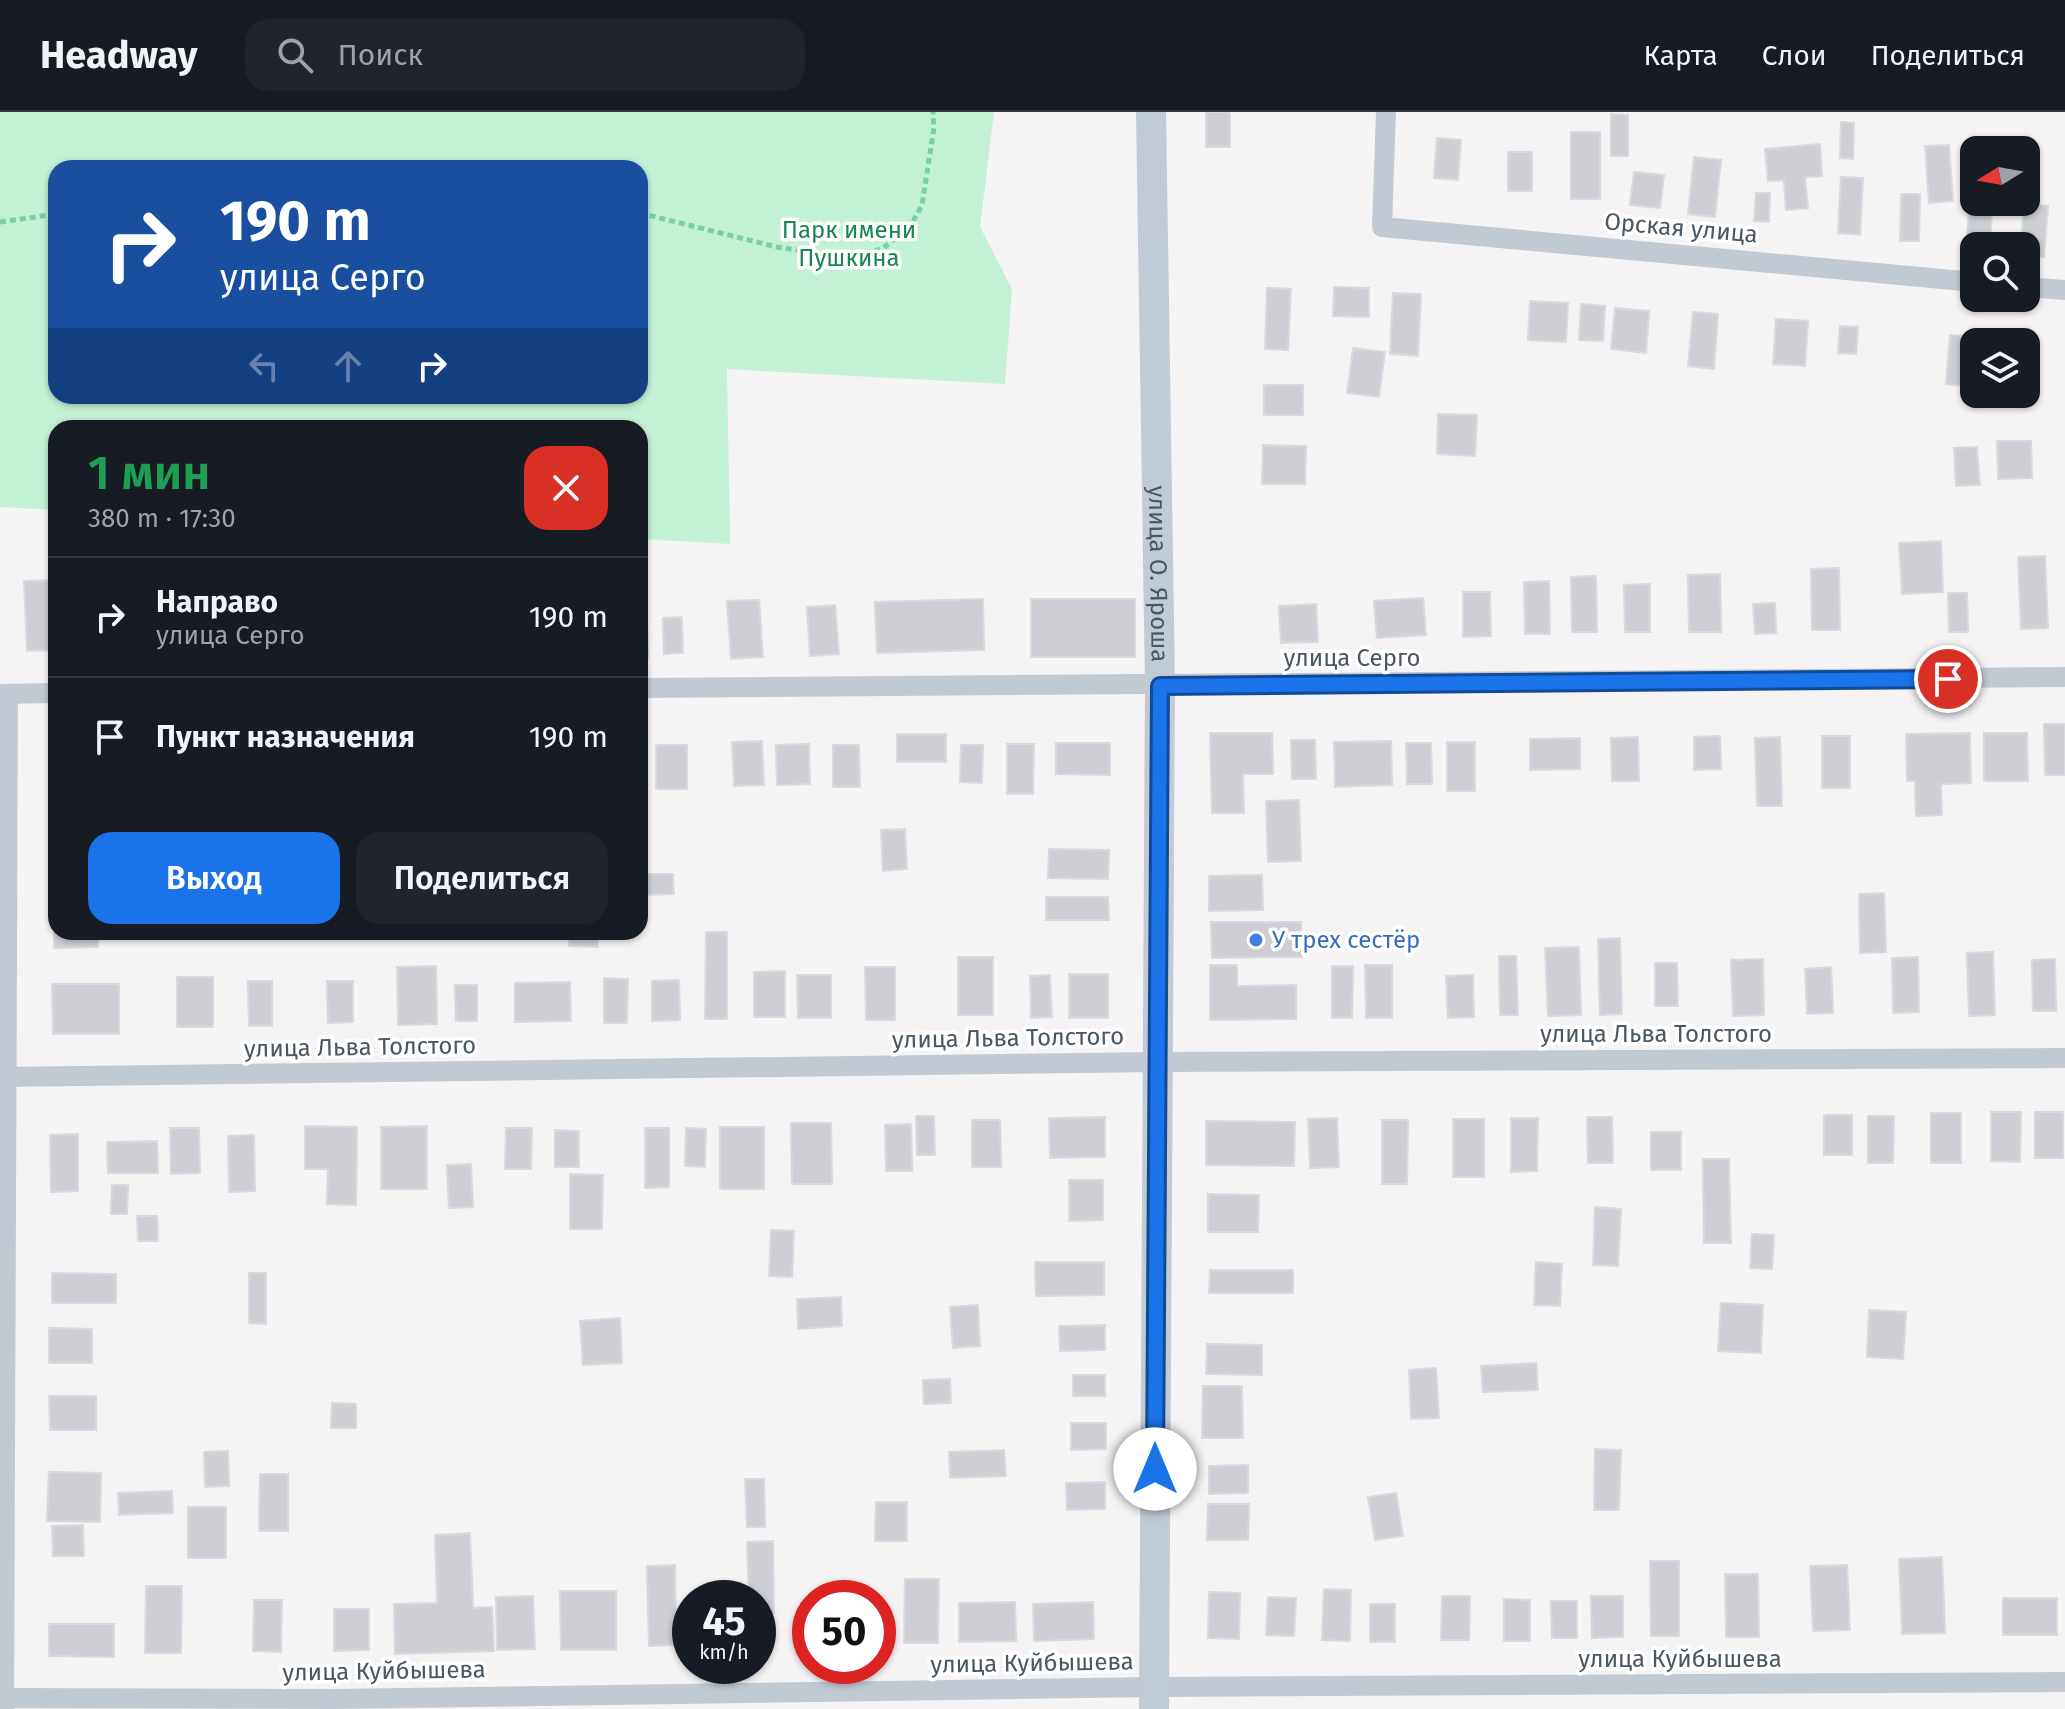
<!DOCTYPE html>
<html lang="ru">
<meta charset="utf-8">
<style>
:root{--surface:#171b24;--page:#20242c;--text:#f1f3f6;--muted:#9ea1a6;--line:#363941;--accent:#1a73e8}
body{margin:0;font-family:"Fira Sans",sans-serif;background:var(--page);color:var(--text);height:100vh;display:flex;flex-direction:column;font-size:30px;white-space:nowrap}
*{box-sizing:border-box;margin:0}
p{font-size:26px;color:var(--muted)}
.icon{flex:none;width:44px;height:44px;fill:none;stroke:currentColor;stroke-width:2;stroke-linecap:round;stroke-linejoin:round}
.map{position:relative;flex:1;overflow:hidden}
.sheet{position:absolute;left:48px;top:308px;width:600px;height:520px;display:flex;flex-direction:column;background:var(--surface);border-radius:24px;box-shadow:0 2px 6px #0004}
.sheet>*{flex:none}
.banner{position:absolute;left:48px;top:48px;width:600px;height:244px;border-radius:24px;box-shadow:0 2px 6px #0004;background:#1a4fa0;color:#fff;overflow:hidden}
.needle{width:52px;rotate:259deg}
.controls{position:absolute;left:1960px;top:24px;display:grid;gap:16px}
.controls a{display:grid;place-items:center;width:80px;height:80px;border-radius:16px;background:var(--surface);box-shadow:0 2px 6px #0004;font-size:40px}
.speed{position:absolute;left:672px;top:1468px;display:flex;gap:16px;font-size:40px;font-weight:700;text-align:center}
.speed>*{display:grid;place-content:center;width:104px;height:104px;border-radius:50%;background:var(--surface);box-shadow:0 2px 6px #0004;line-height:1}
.speed small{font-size:20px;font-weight:400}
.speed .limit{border:12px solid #d22;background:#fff;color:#111}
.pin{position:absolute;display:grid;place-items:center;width:68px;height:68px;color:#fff;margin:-34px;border:4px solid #fff;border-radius:50%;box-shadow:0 2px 8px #0007}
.me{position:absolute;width:88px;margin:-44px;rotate:0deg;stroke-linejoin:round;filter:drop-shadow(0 0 6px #0008)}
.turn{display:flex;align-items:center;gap:28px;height:168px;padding:0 40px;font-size:36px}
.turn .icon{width:104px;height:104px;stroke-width:2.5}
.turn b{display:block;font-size:56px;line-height:68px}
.lanes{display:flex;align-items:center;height:76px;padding:0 40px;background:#0003;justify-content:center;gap:40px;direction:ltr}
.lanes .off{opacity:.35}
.round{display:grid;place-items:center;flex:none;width:84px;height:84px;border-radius:24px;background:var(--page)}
.overview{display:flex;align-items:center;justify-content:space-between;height:136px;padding:0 40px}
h1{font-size:48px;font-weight:600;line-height:60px;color:#1e9e55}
.primary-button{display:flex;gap:16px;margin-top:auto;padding:16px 40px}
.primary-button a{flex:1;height:92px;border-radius:24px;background:var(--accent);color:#fff;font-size:32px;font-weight:600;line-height:92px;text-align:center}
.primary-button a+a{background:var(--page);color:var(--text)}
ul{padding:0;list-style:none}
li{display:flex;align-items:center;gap:24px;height:120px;padding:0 40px;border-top:2px solid var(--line)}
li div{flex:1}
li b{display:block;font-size:30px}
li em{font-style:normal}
header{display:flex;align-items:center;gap:48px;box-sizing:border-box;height:112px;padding:0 40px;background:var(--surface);border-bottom:2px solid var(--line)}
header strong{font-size:38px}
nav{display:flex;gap:44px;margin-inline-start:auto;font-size:28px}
.search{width:560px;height:72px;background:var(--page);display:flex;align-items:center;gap:20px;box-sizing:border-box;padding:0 28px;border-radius:24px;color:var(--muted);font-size:30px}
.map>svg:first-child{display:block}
</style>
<header>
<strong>Headway</strong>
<div class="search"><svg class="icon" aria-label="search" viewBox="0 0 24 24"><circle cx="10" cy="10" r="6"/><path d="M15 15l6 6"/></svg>Поиск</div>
<nav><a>Карта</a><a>Слои</a><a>Поделиться</a></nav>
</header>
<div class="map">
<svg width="2065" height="1597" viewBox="0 0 2065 1597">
<rect width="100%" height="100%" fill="#f5f3f3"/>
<!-- green -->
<path fill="#c3f1d5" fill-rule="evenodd" d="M0,0H994L980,115L1012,177L1005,272L727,257L730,432L640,427V316H56V398L0,395ZM56,56H640V284H56Z"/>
<!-- building -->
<g fill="#cdcfd5" stroke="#d7d9de" stroke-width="2">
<rect x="1206" y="0" width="24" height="35"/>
<path d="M1611,2L1628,3V44H1611Z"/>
<path d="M1841,10L1854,11L1853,47L1840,46Z"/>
<rect x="1571" y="20" width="29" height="67"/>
<path d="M1437,26L1461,28L1458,68L1434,66Z"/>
<path d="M1820,32L1822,64L1805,65L1808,96L1786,98L1784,68L1768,69L1765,37Z"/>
<path d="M1949,33L1953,89L1929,91L1925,34Z"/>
<rect x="1508" y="40" width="24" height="39"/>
<path d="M1694,45L1721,48L1715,105L1688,102Z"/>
<path d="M1634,60L1664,63L1660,96L1630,93Z"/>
<path d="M1841,65L1863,66L1860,123L1838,121Z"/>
<path d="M1756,81H1770L1769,110L1754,109Z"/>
<path d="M1901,82H1920L1919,129H1900Z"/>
<path d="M2024,92L2048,94L2044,145L2026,144V134H2021Z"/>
<path d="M1969,98L1992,99L1990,134L1966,137Z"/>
<path d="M1334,175L1369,176V205L1333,204Z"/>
<path d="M1267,176L1291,177L1288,238L1265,237Z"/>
<path d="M1393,181L1421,182L1418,244L1390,242Z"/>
<path d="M1530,189L1568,191L1566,230L1528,228Z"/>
<path d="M1581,192L1605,194L1603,229L1579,228Z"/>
<path d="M1615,196L1649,199L1646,241L1611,237Z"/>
<path d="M1693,200L1718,202L1714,257L1688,254Z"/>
<path d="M1776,207L1808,209L1805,254L1773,252Z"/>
<path d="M1840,214L1858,215L1856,242L1838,241Z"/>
<path d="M1950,223L1973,225L1969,274L1946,272Z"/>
<path d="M2002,224L2028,225L2026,261V230H2002Z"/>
<path d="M1353,236L1385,240L1379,285L1347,281Z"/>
<rect x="1264" y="273" width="39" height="30"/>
<path d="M1438,302L1477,303L1475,344L1437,342Z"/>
<path d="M1997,329H2031L2032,366L1998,367Z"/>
<path d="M1263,333L1306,334L1305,372H1262Z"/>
<path d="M1977,335L1980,373L1956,374L1954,336Z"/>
<path d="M1941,429L1943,480L1902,482L1899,431Z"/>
<path d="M2045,444L2048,516L2021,517L2018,445Z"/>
<path d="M1839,456L1840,518H1812L1811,457Z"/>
<path d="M1720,462L1721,520H1689L1688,463Z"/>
<path d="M1596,464L1597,520H1572L1571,465Z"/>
<path d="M56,468V538L27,539L24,469Z"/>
<path d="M1549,469L1550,522H1525L1524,470Z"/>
<path d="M1650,472V520H1625L1624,473Z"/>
<path d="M1463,480H1490L1491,524L1463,525Z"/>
<path d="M1948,481H1967L1968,520H1949Z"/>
<path d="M1423,486L1426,523L1377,526L1374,489Z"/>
<path d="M983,487L984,538L877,541L875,490Z"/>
<rect x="1031" y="487" width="104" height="58"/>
<path d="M759,488L763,545L731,547L727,489Z"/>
<path d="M1775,491L1776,521L1755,522L1753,492Z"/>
<path d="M1316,492L1318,530L1281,531L1279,494Z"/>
<path d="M835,493L839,542L810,544L807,495Z"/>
<path d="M682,505L683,541L664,542L663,506Z"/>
<path d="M647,508L648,545L640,546V509Z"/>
<path d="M2044,612H2065V663H2045Z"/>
<path d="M1210,621H1272L1273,662H1243L1244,701H1212Z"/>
<path d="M1970,621L1971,671L1941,672L1942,703L1916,704L1915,669H1907L1906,622Z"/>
<path d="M1984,621H2027L2028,669H1984Z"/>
<rect x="897" y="622" width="49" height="28"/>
<path d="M1720,624L1721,657L1694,658V625Z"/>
<rect x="1822" y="624" width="28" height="52"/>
<path d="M1638,625L1639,669H1612L1611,626Z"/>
<path d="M1780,625L1782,694H1757L1755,626Z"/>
<path d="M1580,626V657L1530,658V627Z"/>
<path d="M1291,628H1315L1316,667H1292Z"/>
<path d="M762,629L764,673L734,674L732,630Z"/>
<path d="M1391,629L1392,673L1335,675L1334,630Z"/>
<rect x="1447" y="630" width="28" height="49"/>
<path d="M1056,631H1110V663L1056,662Z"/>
<path d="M1406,631H1431L1432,672H1407Z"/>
<path d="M809,632L810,672L777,673L776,633Z"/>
<path d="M1007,632H1034L1033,682H1007Z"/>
<rect x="656" y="633" width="31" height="44"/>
<path d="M833,633H859L860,675H833Z"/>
<path d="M961,633H983L982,671L960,670Z"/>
<path d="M1299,688L1301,749L1268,750L1266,689Z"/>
<path d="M905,717L907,757L883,759L881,718Z"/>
<path d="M1049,737L1109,738L1108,767L1048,766Z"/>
<path d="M640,762H673L674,782L640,783Z"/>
<path d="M1262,763L1263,798L1209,799V764Z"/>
<path d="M1884,781L1886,840L1860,841L1859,782Z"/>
<path d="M1046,785H1108L1109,808H1046Z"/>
<path d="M54,798H56V820H98V835L54,836Z"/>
<path d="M1211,810H1301L1302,845L1212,846Z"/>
<path d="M569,820H598V835L569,834Z"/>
<path d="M706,820H727V907H705Z"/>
<path d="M1620,826L1622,902L1600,903L1598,827Z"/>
<path d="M1579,835L1581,903L1548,904L1545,836Z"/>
<path d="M1993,840L1995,903L1969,904L1967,841Z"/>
<path d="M1499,844H1516L1518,903H1500Z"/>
<rect x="958" y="845" width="35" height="58"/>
<path d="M1918,845L1919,900L1893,901L1892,846Z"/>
<path d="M1763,847L1764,903L1733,904L1731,848Z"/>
<path d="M2055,847L2056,899H2033L2032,848Z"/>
<path d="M1655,851H1677L1678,894H1655Z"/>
<path d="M1210,853H1237V874L1296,873V907L1210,908Z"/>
<path d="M1365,853H1392V906H1366Z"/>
<path d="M436,854L437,912L398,913L397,855Z"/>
<path d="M1332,854H1353L1352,906H1332Z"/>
<path d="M865,855H895V908H866Z"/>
<path d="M1831,855L1833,901L1807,902L1805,857Z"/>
<path d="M785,859V905H754V860Z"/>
<rect x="1069" y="862" width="39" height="44"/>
<path d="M797,863H831V906H798Z"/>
<path d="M1050,863L1052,905L1031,906L1030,864Z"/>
<path d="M1473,863L1474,905L1448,906L1446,864Z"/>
<rect x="177" y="865" width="36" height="50"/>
<path d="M604,866L628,867L627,911H604Z"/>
<path d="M679,868L680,908L652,909V869Z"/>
<path d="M248,869H272V914H249Z"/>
<path d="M327,869H353V910L328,911Z"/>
<path d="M570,870L571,909L515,910V871Z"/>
<path d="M52,872H119V922H53Z"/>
<path d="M455,873H477V909H456Z"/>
<path d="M1991,1000H2021L2020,1050L1991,1049Z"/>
<rect x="2035" y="1000" width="28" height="46"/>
<rect x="1931" y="1001" width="30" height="50"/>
<rect x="1824" y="1003" width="28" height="40"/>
<path d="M916,1004H934L935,1043H917Z"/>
<path d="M1868,1004H1894L1893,1051H1868Z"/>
<path d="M1105,1005V1045L1050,1046L1049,1006Z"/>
<path d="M1587,1005H1612L1613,1051H1588Z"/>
<path d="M1337,1006L1339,1055L1310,1056L1308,1007Z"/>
<path d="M1511,1006H1538L1537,1059L1511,1060Z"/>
<rect x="1453" y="1007" width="31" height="58"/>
<path d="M972,1008H1000L1001,1055H972Z"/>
<path d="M1382,1008H1408L1407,1072H1382Z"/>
<path d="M1206,1009L1295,1010L1294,1054L1206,1053Z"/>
<path d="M791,1011H831L832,1072H792Z"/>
<path d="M911,1012L912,1059H886L885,1013Z"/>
<path d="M305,1014L357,1015L356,1093L327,1092L328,1057H305Z"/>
<path d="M427,1014V1077H381V1015Z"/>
<rect x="720" y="1015" width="44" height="62"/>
<path d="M170,1016H199L200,1061L171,1062Z"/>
<path d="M506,1016H532L531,1057H505Z"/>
<path d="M645,1016H669V1075L645,1076Z"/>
<path d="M686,1016L706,1017L705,1055L685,1054Z"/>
<path d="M555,1018L579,1019V1055H555Z"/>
<rect x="1651" y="1020" width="30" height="38"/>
<path d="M78,1022V1079L51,1080L50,1023Z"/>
<path d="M254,1023L255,1079L229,1080L228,1024Z"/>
<path d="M157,1029L158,1061H108L107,1030Z"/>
<path d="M1703,1047H1729L1731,1131H1704Z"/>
<path d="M471,1052L473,1095L449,1096L447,1053Z"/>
<path d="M570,1062L603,1063L602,1117H570Z"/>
<path d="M1069,1068H1103V1108L1069,1109Z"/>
<path d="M112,1073H128L127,1102H111Z"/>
<path d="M1208,1082L1259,1083L1258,1120H1208Z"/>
<path d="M1595,1095L1621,1097L1618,1154L1593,1153Z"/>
<path d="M137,1104H157L158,1129H138Z"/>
<path d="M771,1118L794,1119L792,1165L769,1164Z"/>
<path d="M1752,1122L1774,1123L1772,1157L1750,1156Z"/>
<path d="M1035,1150H1104V1183L1036,1184Z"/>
<path d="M1536,1150L1562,1152L1560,1194L1534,1193Z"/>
<path d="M1210,1158H1293V1181H1209Z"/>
<path d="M52,1161L116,1162V1191H52Z"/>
<path d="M249,1161H266V1212L249,1211Z"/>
<path d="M841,1185L842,1214L798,1217L797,1187Z"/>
<path d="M1721,1191L1763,1193L1761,1241L1718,1239Z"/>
<path d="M978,1193L980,1234L953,1236L950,1195Z"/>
<path d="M1869,1198L1906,1200L1903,1247L1867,1245Z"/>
<path d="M620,1206L622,1251L583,1253L580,1209Z"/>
<path d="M1105,1213V1238L1060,1239L1059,1214Z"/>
<path d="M49,1216L92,1217V1251H49Z"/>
<path d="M1207,1232L1262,1233V1263L1206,1262Z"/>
<path d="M1536,1251L1538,1278L1483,1280L1481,1254Z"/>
<path d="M1436,1256L1439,1306L1411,1307L1409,1258Z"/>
<rect x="1073" y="1263" width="32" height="21"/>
<path d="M950,1267L951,1291L924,1292L923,1268Z"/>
<path d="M1203,1274H1242L1243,1326H1202Z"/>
<path d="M49,1284H96V1318H50Z"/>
<path d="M332,1291L356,1292V1316H331Z"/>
<path d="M1071,1311H1106V1337L1071,1338Z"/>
<path d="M1595,1337L1621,1338L1619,1398H1594Z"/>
<path d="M1004,1338L1006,1364L950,1366L949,1340Z"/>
<path d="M228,1339L229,1374L205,1375L204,1340Z"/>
<path d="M1248,1353V1381L1209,1382V1354Z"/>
<path d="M49,1360L101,1361L100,1410L47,1409Z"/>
<path d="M260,1362H288V1419H259Z"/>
<path d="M745,1367H764L765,1415H747Z"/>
<path d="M1105,1370V1397L1067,1398L1066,1371Z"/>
<path d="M172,1379L173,1401L119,1403L118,1381Z"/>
<path d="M1396,1381L1403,1424L1375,1428L1368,1385Z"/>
<path d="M876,1390H907V1429H875Z"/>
<path d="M1208,1392H1249L1248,1428H1207Z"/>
<rect x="188" y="1395" width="38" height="51"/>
<path d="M83,1413L84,1444H53L52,1414Z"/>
<path d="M470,1421L473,1496L492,1495L494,1539L395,1542L394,1492L437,1491L435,1423Z"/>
<path d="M773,1429L774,1501L758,1502V1486H749L747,1430Z"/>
<path d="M1942,1445L1945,1521L1902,1522L1899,1447Z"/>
<path d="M1650,1449H1679V1524H1651Z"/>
<path d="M675,1453L676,1533L649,1534L647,1454Z"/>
<path d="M1847,1453L1850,1518L1813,1519L1810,1454Z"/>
<path d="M1725,1462H1758L1759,1525H1726Z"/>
<path d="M905,1467H939L938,1531H904Z"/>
<path d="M146,1474H182L181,1541H145Z"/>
<path d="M1324,1477L1351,1478L1350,1529L1322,1528Z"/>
<path d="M560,1479H616V1538H561Z"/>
<path d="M1209,1480L1240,1481L1239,1527L1208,1526Z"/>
<path d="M711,1482L712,1486H693V1483Z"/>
<path d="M533,1484L535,1537L497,1538L496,1485Z"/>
<path d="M1442,1484H1470L1469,1528H1441Z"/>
<path d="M1591,1484H1623V1525L1592,1526Z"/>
<path d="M1268,1485L1296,1486L1294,1524L1266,1523Z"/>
<rect x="2003" y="1486" width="54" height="37"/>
<path d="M1504,1487L1530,1488V1529H1504Z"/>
<path d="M254,1488H282L281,1540L253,1539Z"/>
<path d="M1551,1489H1577V1526H1552Z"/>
<path d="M1015,1490L1016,1529L959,1530V1491Z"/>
<path d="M1093,1490L1094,1527L1034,1529L1033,1492Z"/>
<path d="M801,1491H810V1532L802,1533Z"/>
<rect x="1370" y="1492" width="25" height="38"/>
<path d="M334,1497H369V1538L334,1539Z"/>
<path d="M49,1512H114V1545L49,1544Z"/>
</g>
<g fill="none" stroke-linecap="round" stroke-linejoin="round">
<!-- path -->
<g stroke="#7ad0a6" stroke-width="5" stroke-dasharray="6 4" stroke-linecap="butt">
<path d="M640,101L777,135L842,145L882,137L910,115L922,93L934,16L933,0"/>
<path d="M0,110L56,102"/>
</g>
<!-- street -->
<g stroke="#c1cad2" stroke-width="20">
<path d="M1386,0L1382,115L1974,170"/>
<path d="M2026,175L2065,178"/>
<path d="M640,576L2065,565"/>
<path d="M0,582L56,581"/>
<path d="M0,965L1158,950L2065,946"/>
<path d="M0,1586L334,1587L1154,1575L2065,1570"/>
<path d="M4,1597L8,582"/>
</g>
<!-- secondary -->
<path stroke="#c1cbd6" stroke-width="30" id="s1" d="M1151,0L1160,574L1154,1597"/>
</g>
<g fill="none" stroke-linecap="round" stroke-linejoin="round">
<defs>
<path id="route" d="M1155,1357L1160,574L1948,567"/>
</defs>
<!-- route casing -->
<use href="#route" stroke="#114b97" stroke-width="20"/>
<!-- route -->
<use href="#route" stroke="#1a73e8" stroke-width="14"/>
</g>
<!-- markers -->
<circle fill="#3f7fe0" stroke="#fff" stroke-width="3" cx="1256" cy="828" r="8"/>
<g text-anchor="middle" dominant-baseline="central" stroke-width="7" stroke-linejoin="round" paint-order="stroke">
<!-- street labels -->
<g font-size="24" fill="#4a5661" stroke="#fff">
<text transform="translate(1681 116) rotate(5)">Орская улица</text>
<text stroke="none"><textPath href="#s1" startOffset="462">улица О. Яроша</textPath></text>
<text x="1352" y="546">улица Серго</text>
<text x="1656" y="922">улица Льва Толстого</text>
<text transform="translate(1008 926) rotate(-1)">улица Льва Толстого</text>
<text transform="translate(360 935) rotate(-1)">улица Льва Толстого</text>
<text x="1680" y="1547">улица Куйбышева</text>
<text transform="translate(1032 1551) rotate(-1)">улица Куйбышева</text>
<text transform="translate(384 1559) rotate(-1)">улица Куйбышева</text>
</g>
<!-- park labels -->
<g font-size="24" fill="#17864f" stroke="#fff">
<text x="849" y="118">Парк имени<tspan x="849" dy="28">Пушкина</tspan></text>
</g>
<!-- shop labels -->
<g font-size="24" fill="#366cbe" stroke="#fff" text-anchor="start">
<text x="1272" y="828">У трех сестёр</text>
</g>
</g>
</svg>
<div class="controls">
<a><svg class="needle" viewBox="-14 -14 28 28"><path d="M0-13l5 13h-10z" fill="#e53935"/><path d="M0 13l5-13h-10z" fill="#9ea1a6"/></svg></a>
<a><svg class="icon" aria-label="search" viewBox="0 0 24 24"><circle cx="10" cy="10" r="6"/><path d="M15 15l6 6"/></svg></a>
<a><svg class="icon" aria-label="layers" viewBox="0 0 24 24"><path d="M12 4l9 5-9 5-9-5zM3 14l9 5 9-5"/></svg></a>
</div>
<div class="speed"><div>45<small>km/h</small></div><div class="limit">50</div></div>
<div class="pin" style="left:1948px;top:567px;background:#d93025"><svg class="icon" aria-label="arrive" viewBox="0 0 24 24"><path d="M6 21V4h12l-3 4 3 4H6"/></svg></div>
<svg class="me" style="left:1155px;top:1357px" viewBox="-20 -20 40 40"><circle r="19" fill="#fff"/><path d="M0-13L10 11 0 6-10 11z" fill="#1a73e8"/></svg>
<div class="banner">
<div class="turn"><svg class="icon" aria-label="right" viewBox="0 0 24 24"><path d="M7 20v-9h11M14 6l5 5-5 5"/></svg><div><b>190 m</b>улица Серго</div></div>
<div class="lanes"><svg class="icon off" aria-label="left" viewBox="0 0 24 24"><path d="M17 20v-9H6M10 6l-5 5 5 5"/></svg><svg class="icon off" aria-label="ahead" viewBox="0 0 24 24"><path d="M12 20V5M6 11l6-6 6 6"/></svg><svg class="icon" aria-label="right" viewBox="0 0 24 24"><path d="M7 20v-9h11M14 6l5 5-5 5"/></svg></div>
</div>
<section class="sheet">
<div class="overview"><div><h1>1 мин</h1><p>380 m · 17:30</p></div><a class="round" style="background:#d93025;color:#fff"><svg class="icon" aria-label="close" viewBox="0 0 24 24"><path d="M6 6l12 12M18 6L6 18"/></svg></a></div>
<ul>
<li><svg class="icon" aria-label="right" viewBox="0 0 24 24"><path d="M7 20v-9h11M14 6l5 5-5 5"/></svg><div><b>Направо</b><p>улица Серго</p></div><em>190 m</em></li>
<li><svg class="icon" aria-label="arrive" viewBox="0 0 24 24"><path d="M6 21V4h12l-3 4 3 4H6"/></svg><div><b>Пункт назначения</b></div><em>190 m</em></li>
</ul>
<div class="primary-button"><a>Выход</a><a>Поделиться</a></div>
</section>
</div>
